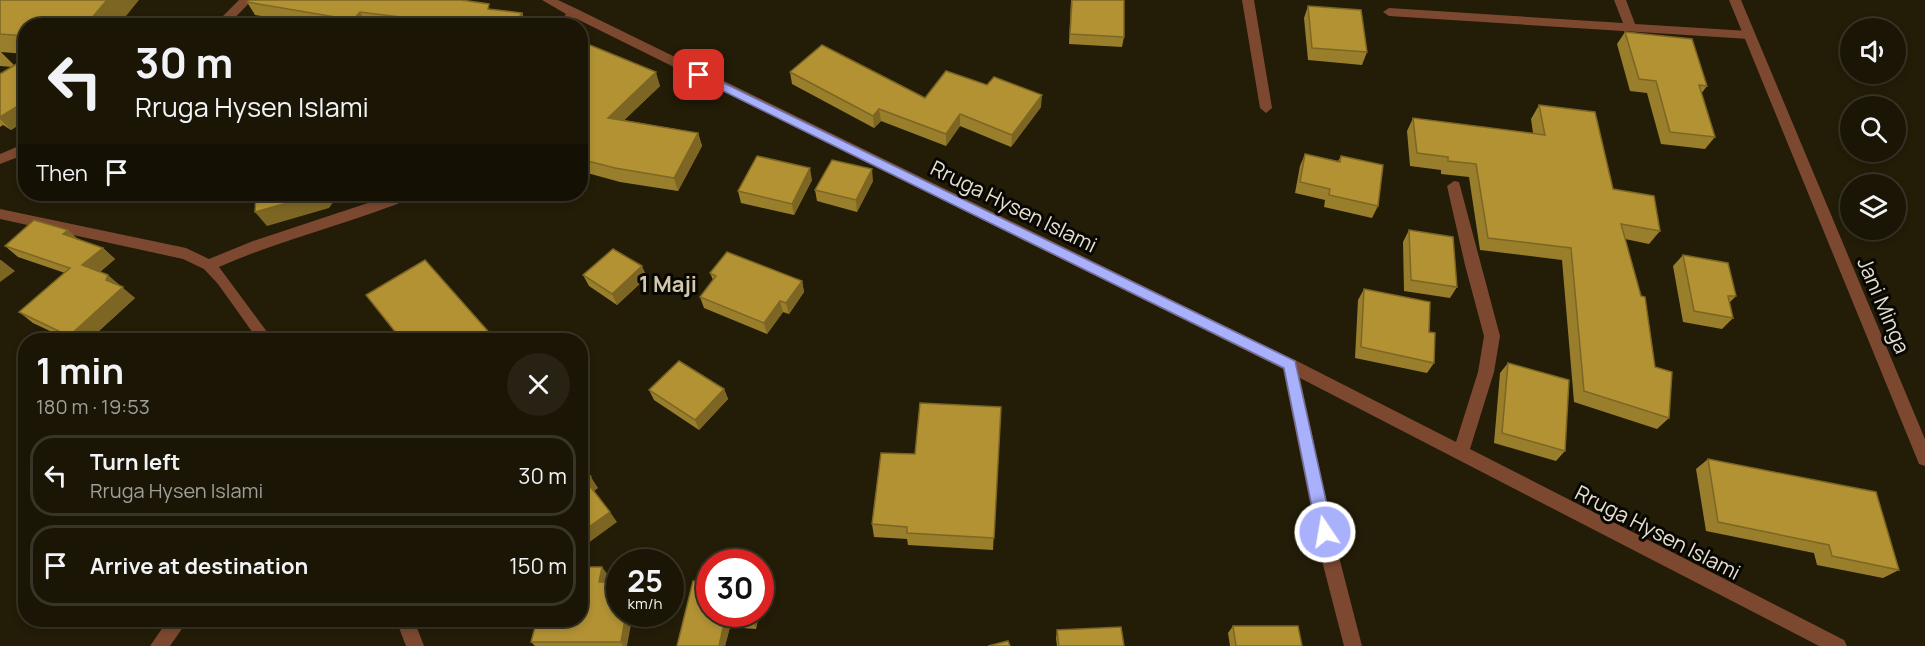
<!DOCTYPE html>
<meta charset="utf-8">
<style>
:root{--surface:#1a1505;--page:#272213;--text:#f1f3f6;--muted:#9f9f9a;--line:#383427}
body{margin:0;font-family:Manrope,sans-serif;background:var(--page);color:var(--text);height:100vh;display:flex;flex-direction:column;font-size:22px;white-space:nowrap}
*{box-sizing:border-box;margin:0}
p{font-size:20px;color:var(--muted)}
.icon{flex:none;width:33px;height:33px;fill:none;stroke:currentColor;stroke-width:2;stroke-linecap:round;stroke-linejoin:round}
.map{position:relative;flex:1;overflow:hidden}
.drawer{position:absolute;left:18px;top:333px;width:570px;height:294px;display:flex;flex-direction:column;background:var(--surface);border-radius:24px;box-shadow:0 3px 9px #0003,0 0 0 2px var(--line)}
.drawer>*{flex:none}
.banner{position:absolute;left:18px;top:18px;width:570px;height:183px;border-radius:24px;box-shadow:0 3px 9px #0003,0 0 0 2px var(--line);background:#1a1505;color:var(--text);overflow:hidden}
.tools{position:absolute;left:1840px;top:18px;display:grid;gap:12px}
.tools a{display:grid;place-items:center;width:66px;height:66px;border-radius:50%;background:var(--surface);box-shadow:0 3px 9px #0003,0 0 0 2px var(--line);font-size:30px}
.speed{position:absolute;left:606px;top:549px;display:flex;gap:12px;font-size:30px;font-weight:700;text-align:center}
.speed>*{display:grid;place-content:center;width:78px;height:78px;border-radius:50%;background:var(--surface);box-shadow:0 3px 9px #0003,0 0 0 2px var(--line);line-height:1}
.speed small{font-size:15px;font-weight:400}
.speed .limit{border:9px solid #d22;background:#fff;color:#111}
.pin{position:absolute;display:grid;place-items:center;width:51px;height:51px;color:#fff;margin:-26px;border-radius:12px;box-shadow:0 3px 9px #0006}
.me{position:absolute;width:66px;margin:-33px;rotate:348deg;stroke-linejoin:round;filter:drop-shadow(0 0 4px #0008)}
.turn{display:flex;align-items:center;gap:21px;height:126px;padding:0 18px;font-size:27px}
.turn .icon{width:78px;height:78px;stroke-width:2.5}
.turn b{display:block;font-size:42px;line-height:51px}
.then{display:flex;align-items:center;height:57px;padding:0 18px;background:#0003;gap:12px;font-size:22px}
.round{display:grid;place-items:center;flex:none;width:63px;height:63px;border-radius:32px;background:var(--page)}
.head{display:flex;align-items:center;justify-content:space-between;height:102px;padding:0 18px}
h1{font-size:36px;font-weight:700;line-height:45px}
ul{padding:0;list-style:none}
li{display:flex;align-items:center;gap:18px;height:81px;margin:0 12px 9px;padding:0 6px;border:3px solid var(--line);border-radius:24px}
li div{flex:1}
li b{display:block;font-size:22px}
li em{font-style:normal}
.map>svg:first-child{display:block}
</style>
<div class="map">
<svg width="1925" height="646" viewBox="0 0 1925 646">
<rect width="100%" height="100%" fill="#231c07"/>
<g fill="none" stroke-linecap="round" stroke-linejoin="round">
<!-- lane -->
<path fill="#7c4830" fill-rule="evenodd" d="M1614,0H1626L1635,24L1749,31L1755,35L1749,39L1389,16L1383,12L1389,8L1623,23Z"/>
<!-- street -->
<g fill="#7c4830" fill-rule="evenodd">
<path d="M239,0H252L227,26H213Z"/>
<path d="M542,0H558L577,9L1295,360L1456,442L1478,372L1484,336L1465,265L1447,186L1454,181L1459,182L1500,336L1494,372L1470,449L1844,640L1847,646H1819L1300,378L1338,553L1362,646H1344L1320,553L1283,369L575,18L570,26H558L566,14Z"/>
<path d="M1242,0H1254L1272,108L1266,113L1260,108Z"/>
<path d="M1729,0H1741L1925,439V466L1919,464L1917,459Z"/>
<path d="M26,143V154L0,164V154Z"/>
<path d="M395,194H414L412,198C349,224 282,239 219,267L273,340H258L218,284L204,269L183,259L0,219V209L186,248L209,259L253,241Z"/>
<path d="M168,620H188L170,646H150Z"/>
<path d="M396,620H414L424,646H406Z"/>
</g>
</g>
<!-- wall -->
<g fill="#997e2c">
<path d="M0,0L26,26V54L1,52L14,65L26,67V120L11,130L3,125L0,127V74L12,67L0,66Z"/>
<path d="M1071,0H1124V37L1122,47L1069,44Z"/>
<path d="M247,2L491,9L522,13L527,25L380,26L367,24L366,26H322L255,15Z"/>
<path d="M1308,6L1367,52L1362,65L1308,60L1304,18Z"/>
<path d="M1625,32L1707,86L1701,94L1715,137L1705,149L1661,144L1647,93L1630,91L1617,44Z"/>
<path d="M580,41L660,86L624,120L698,133L702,146L678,191L620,182L580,171Z"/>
<path d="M790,72L925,98L1041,107L1011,147L960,126L946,146L881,121L874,128L792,84Z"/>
<path d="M1539,105L1613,189L1660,231L1649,244L1625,239L1655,367L1669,418L1657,429L1574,402L1562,260L1480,250L1469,177L1441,174V170L1410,166L1407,131L1413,118L1533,133L1531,119Z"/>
<path d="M1305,154L1338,161L1341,156L1378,206L1372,218L1324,207L1325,200L1295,193L1300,166Z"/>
<path d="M812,180L794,215L741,203L738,191Z"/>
<path d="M873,181L857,212L817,201L815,190Z"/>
<path d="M197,194H226L219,200Z"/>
<path d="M68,230L77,239L103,248L115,259L100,272L135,298L89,340H69L33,323L19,312L65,273L18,257L5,246Z"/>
<path d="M1409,230L1457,287L1450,298L1404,291L1403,242Z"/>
<path d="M1683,255L1736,296L1729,303L1733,318L1722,329L1683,322L1673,266Z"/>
<path d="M710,273L802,281L804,292L789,314L783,312L767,334L704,308L700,297L713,280Z"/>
<path d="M583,275L647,277L617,305L589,286Z"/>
<path d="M1364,289L1429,332L1434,363L1427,373L1355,358L1358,300Z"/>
<path d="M1508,363L1565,451L1556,461L1494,443L1500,373Z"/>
<path d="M724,389L728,399L699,430L654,400L649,390Z"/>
<path d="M1001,407L993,550L908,545L907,539L874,537L872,524L915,454Z"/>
<path d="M1708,459L1899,570L1883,578L1817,565L1814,553L1706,531L1696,469Z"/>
<path d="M608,575L607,582L627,646H535L531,642Z"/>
<path d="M693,581L759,614L756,629L730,627L725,646H677Z"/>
<path d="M1233,626L1302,646H1230L1228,633Z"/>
<path d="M1057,630L1124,646H1057L1056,638Z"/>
</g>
<!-- shaded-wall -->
<g fill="#7d6624">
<path d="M107,0H139L118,26H85Z"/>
<path d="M360,12L367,24L366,26H357L353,20Z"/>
<path d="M522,13L526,26H513Z"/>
<path d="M656,72L660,86L613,131L608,118Z"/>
<path d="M1042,95L1041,107L1011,147L1012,135Z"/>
<path d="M26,101V120L11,130L0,119V117Z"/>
<path d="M879,109L881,121L874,128L873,116Z"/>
<path d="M960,114V126L946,146V134Z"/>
<path d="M698,133L702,146L678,191L674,178Z"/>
<path d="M810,168L812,180L794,215L792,204Z"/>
<path d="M872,169L873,181L857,212L856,200Z"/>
<path d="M213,194H226L219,200Z"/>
<path d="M319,194H334V201L329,208L267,226L255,212Z"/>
<path d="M68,230L80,241L63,234Z"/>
<path d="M103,248L115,259L95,276L82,265Z"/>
<path d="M0,260H1L15,271L0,282Z"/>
<path d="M642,266L647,277L617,305L612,294Z"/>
<path d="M108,275L135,298L89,340H75L69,336L106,280Z"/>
<path d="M802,281L804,292L789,314L786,303Z"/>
<path d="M780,301L783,312L767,334L764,323Z"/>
<path d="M410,334L415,340H402L401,339Z"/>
<path d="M724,389L728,399L699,430L695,420Z"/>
<path d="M591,477L598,488L593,492L586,481Z"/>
<path d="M610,512L617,522L580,549V533Z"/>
<path d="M602,567L608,575L605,590L599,582Z"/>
<path d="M760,588L763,594L760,607Z"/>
<path d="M626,614H633L627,646H623L621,642Z"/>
<path d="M754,614H759L756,629L753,621Z"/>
<path d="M725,619L730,627L725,646H719Z"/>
</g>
<!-- building -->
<g fill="#b29233" stroke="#7d6624" stroke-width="1.5">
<path d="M0,0H107L85,26H26V36L0,34Z"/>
<path d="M249,0H461L489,4L488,9L522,13L513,26H474L360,12L353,20L247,2Z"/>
<path d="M1072,0H1124V37L1070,34Z"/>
<path d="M1308,6L1361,10L1367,52L1312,48Z"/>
<path d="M219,21L228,26H212Z"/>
<path d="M1625,32L1692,39L1707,86L1699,85L1715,137L1670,132L1656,81L1639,79Z"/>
<path d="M580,41L656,72L608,118L698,133L674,178L615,168L580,159Z"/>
<path d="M822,45L925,98L946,71L987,85L994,77L1042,95L1012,135L960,114L946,134L879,109L873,116L790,72Z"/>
<path d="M18,63L26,67V101L0,117V74Z"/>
<path d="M1539,105L1595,112L1613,189L1654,196L1660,231L1621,224L1641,296L1645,297L1655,367L1672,372L1669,418L1584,391L1571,248L1488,238L1476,164L1448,161V157L1417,153L1413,118L1545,135Z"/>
<path d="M1305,154L1340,162L1341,156L1383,165L1378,206L1329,195L1330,189L1300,182Z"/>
<path d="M757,156L810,168L792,204L738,191Z"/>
<path d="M832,160L872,169L856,200L815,190Z"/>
<path d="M256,194H319L255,212Z"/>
<path d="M34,220L68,230L63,234L103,248L82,265L108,275L106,280L123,287L69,336L19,312L70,268L5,246Z"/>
<path d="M1409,230L1453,237L1457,287L1411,280Z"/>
<path d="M613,249L642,266L612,294L583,275Z"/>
<path d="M727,252L802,281L786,303L780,301L764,323L700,297L716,276L710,273Z"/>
<path d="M1683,255L1728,263L1736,296H1728L1733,318L1694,311Z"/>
<path d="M425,260L494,338L500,335L504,340H415L410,334L401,339L366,295Z"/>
<path d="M1364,289L1430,302L1429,332L1435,333L1434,363L1361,347Z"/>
<path d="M679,361L724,389L695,420L649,390Z"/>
<path d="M1508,363L1569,380L1565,451L1502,433Z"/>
<path d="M920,403L1001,407L994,538L907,533V527L872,524L881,453L915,454Z"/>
<path d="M1708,459L1876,492L1899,570L1832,556L1829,545L1718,522Z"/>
<path d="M580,464L591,477L586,481L610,512L580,533Z"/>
<path d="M580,567H602L599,582H620V614H626L621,642H531L537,620H580Z"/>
<path d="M693,581L710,582V614H754L753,621L725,619L719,646H677Z"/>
<path d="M1233,626H1298L1302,646H1236Z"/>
<path d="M1121,627L1124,646H1059L1057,630Z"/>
<path d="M1008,641L1010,646H988Z"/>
</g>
<!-- route -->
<path fill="#a9b0fc" stroke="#6e72a4" stroke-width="1.5" d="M699,71L1295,361L1333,532L1331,537L1325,540L1320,537L1317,532L1284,368L695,77L694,75Z"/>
<g text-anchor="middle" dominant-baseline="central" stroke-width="6" stroke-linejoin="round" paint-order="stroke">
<!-- street labels -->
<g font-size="21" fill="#e5e0d3" stroke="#090702">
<text transform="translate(1014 206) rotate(26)">Rruga Hysen Islami</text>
<text transform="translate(1884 305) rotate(67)">Jani Minga</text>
<text transform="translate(1658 532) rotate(27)">Rruga Hysen Islami</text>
</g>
<!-- neighbourhood labels -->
<g font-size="22" font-weight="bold" fill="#d0c7ad" stroke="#090702">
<text x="668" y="284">1 Maji</text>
</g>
</g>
</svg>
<div class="tools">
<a><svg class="icon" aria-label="sound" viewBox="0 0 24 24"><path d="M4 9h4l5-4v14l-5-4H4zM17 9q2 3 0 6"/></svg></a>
<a><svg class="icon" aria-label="search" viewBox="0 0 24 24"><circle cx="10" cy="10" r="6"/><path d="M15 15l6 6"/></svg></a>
<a><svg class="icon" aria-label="layers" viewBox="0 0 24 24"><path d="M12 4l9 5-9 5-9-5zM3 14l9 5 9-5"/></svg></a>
</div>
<div class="speed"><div>25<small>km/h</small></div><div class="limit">30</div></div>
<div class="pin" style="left:699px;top:75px;background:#d93025"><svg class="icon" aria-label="arrive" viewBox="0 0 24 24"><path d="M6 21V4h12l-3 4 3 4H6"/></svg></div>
<svg class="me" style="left:1325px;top:532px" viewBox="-20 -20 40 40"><circle r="17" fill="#a9b0fc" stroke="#fff" stroke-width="3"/><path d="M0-11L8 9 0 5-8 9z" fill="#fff"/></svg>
<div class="banner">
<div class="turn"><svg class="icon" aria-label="left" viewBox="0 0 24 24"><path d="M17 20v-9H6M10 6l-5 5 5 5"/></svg><div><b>30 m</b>Rruga Hysen Islami</div></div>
<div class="then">Then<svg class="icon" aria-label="arrive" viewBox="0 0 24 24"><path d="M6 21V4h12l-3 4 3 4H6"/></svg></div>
</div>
<section class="drawer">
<div class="head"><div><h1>1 min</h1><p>180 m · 19:53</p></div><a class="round"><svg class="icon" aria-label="close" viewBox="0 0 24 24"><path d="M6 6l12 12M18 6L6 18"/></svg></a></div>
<ul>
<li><svg class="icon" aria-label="left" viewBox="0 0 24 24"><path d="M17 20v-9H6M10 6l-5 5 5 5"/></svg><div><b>Turn left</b><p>Rruga Hysen Islami</p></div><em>30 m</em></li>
<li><svg class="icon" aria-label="arrive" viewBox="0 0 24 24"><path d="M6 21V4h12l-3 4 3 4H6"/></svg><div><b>Arrive at destination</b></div><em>150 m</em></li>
</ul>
</section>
</div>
